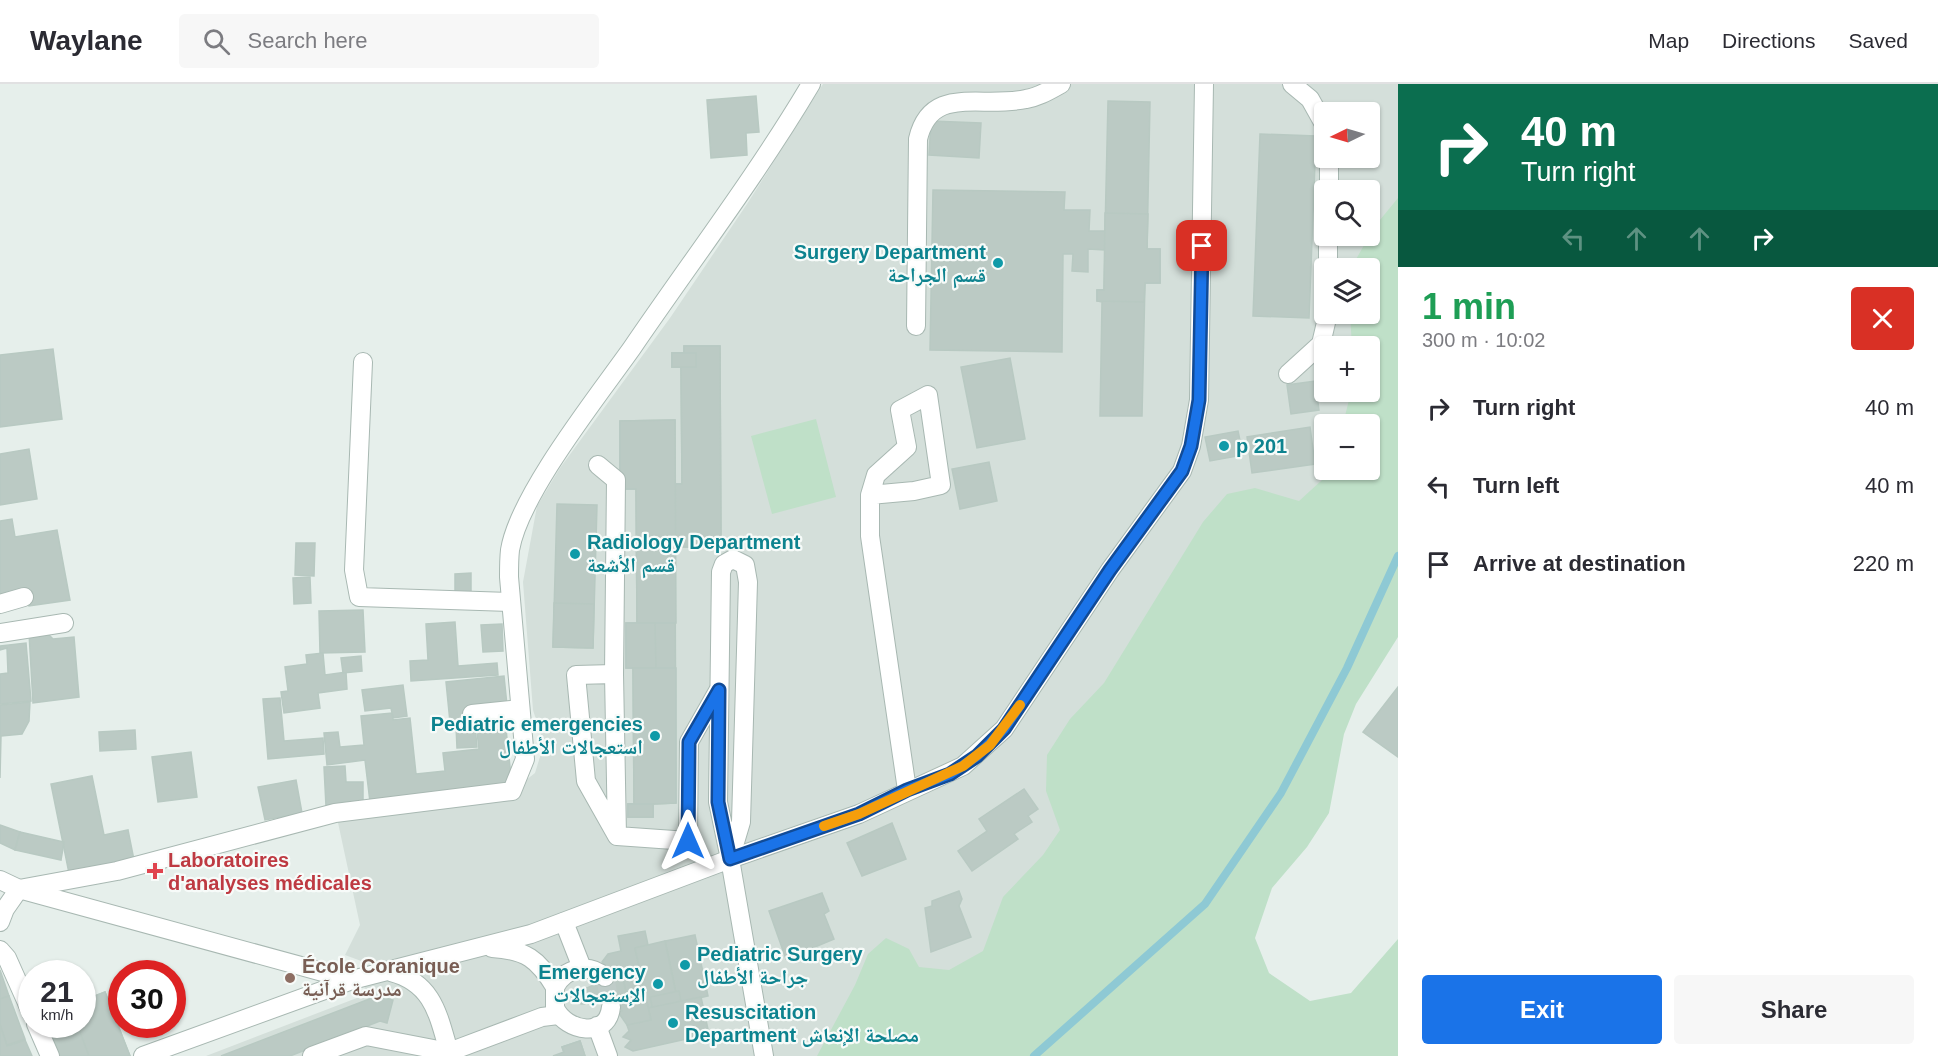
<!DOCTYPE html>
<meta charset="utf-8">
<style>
:root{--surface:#fff;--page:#f7f7f7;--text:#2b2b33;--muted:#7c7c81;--line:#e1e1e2;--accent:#1a73e8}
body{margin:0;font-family:Arial,"Noto Naskh Arabic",sans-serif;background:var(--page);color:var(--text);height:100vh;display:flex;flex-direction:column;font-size:22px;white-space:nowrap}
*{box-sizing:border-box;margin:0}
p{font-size:20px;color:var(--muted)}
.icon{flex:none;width:33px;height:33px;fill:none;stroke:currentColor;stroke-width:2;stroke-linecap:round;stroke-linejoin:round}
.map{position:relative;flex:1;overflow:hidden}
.drawer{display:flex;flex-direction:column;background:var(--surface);width:540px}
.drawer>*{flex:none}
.guide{background:#0b6e4f;color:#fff;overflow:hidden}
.needle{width:39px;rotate:265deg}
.fabs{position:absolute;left:1314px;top:18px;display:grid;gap:12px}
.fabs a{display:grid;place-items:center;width:66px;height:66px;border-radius:6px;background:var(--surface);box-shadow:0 2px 4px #0004;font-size:30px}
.speed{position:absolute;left:18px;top:876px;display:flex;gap:12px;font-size:30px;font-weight:700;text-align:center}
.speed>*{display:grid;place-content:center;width:78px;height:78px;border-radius:50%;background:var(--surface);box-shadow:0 2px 4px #0004;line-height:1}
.speed small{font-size:15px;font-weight:400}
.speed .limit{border:9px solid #d22;background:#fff;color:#111}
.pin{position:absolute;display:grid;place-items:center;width:51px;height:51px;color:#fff;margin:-26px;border-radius:12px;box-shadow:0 3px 9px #0006}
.me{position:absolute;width:66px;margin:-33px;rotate:0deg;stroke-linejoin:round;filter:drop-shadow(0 0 4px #0008)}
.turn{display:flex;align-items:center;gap:21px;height:126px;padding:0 24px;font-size:27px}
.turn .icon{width:78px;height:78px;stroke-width:2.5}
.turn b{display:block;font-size:42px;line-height:51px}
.lanes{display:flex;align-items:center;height:57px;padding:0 24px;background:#0003;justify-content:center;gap:30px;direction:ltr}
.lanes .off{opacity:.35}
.round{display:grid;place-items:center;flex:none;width:63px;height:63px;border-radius:6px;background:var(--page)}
.summary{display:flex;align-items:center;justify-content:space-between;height:102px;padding:0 24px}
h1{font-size:36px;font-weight:800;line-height:45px;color:#1e9e55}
.cta{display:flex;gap:12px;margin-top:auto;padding:12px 24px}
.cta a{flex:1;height:69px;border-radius:6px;background:var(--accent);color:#fff;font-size:24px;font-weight:800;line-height:69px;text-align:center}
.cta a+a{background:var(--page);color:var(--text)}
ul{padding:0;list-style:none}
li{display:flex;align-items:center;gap:18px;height:78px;padding:0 24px}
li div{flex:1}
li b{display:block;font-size:22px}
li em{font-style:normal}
header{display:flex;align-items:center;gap:36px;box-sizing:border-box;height:84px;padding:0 30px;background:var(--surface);border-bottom:2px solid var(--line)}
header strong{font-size:28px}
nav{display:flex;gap:33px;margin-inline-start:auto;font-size:21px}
.search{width:420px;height:54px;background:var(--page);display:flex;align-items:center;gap:15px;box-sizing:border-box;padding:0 21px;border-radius:6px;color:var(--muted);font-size:22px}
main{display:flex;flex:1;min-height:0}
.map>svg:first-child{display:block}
</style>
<header>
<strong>Waylane</strong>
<div class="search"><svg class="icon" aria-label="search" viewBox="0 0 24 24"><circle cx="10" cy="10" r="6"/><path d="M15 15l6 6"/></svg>Search here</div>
<nav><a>Map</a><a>Directions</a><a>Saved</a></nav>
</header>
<main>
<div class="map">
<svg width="1398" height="972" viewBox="0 0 1398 972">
<rect width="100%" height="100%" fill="#e6efeb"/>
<!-- built -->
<path fill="#d4dfda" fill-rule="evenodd" d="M823,0H1398V380L918,972H206L362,912L372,881L345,871L360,841L337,734L507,711L535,689L544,660L533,626L523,498L537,422L560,384L670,234L747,120ZM1324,28H1370V74H1324ZM1324,106H1370V152H1324ZM1324,184H1370V230H1324ZM1324,262H1370V308H1324ZM1324,340H1370V386H1324Z"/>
<!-- green -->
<g fill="#bfe0c8">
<path d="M1398,114V553L1356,620L1344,650L1329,729L1307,763L1272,804L1255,854L1269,889L1310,917L1351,909L1398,855V972H817L855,901L868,870L886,854L909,865L919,883L949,886L983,867L1003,813L1043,771L1060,746L1046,707L1047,671L1070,635L1104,599L1203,438L1227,410L1255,404L1299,417L1333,386H1370V340H1343L1351,308H1370V262H1352L1350,230H1370V184H1351L1375,142Z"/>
<path d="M816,335L836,413L772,430L751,352Z"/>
</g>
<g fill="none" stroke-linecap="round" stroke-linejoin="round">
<!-- stream -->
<path stroke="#8ec9d4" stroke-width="8" d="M1034,972L1205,820L1281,709L1347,584L1398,472"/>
</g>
<!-- building -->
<g fill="#bbcac4" stroke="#b8c9c2" stroke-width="1.5">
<path d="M756,12L759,48L746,49L747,71L711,74L707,16Z"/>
<path d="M1108,17L1150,18L1147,165H1160V199H1145L1142,332H1100L1102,218L1097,217V206H1104L1105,166L1088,165V188L1072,187L1073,170H1063L1062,268L930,266L933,106L1065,108L1064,126H1090L1089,147H1105Z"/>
<path d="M931,37L981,39L979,74L929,71Z"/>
<path d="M1260,50L1316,52L1309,234L1253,232Z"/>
<path d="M1105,129L1148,130L1147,165H1160V199H1145L1144,218L1097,217V206H1104Z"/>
<path d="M684,262H720L721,463H675V400H682L681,283H672V269H684Z"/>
<path d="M684,262H720L721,463H675L676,719L653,720V733H628V720H634L633,584H626V539H637L636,405H620V337L675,336V400H682L681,283H672V269H684Z"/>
<path d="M53,265L62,335L0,343V271Z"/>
<rect x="672" y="269" width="24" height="14"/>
<path d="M1010,274L1025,355L977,364L961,283Z"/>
<path d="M1315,297L1319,326L1291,330L1287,301Z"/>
<path d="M675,336L676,539H637L636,405H620V337Z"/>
<path d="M1310,343L1315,380L1252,389L1247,353Z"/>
<path d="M1238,347L1243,371L1210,377L1205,353Z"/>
<path d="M29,365L37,415L0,421V370Z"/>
<path d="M989,378L997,417L960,425L952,385Z"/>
<path d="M557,420L597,421L593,564L553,563Z"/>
<path d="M12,435L15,453L57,446L70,516L29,522L26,504L0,511V437Z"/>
<path d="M296,459H315L314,492L295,491Z"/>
<path d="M471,489V510H455V490Z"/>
<path d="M310,493L311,519L294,520L293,494Z"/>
<path d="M554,519L594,520L593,564L553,563Z"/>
<path d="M363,526L365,568L320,569L319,527Z"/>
<path d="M455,538L458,582L497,579L498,591L411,597L410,577L428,576L426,540Z"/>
<path d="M626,539H655L656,584H626Z"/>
<path d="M502,540L503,567L483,568L481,541Z"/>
<path d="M29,549L48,550L53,555L74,553L79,613L33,619Z"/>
<path d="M26,559L31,617L0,620V590L8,589L7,564L0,566V562Z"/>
<path d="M323,569L325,591L346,588L347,605L318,609L320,624L284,629L281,608L288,607L285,583L307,580L306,571Z"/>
<path d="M361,572L362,587L343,589L341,574Z"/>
<path d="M633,584H676V719L653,720V733H628V720H634Z"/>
<path d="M504,592L508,631L450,638L446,598Z"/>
<path d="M403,601L407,632L393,634L391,624L365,627L362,606Z"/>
<path d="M1398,603V673L1363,648Z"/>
<path d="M280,614L284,657L323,654L324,670L268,675L263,615Z"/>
<path d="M30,618L29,637L22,650L1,652L0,694V621Z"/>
<path d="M392,629L393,636L410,634L416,690L445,687L443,669L479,665L477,648L506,645L512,702L370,718L365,676L327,681L324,649L338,648L340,663L364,661L361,632Z"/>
<path d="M475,641L477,663L457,664L456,642Z"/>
<path d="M135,646L136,665L100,667L99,648Z"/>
<path d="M191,668L197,713L158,718L152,673Z"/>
<path d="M345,682L346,698H363V721L326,722L324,683Z"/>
<path d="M92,692L104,751L128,746L134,776L69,789L51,700Z"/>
<path d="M296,696L302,729L265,736L258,703Z"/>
<path d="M1024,705L1038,725L1028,732L1032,738L1014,750L1018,755L972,787L958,767L987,747L979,735Z"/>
<rect x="628" y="720" width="25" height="13"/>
<path d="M892,739L906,775L862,792L847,759Z"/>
<path d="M0,741L20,748L15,766L0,759Z"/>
<path d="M20,748L64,758L61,776L15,766Z"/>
<path d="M959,807L962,815L959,822L971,853L931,868L925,824L932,822V817Z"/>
<path d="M822,809L829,827L824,830L834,855L786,875L769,827Z"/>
<path d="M645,847L648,861L635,864L640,886L613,891L602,878L608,870L621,867L618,852Z"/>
<path d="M695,851L708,912L678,919L665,857Z"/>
<path d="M665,857L678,919L648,924L635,864Z"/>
<path d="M0,886L9,912L0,915Z"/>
<path d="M640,886L646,914L628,918L622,890Z"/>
<path d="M622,890L628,918L581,920L579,907Z"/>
<path d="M679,907L682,922L693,920L697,937L657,945L650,913Z"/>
<path d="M105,908L130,972H59L47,940H82V917Z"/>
<path d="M105,908L126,962L130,972H89L77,940H82V917Z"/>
<path d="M9,912L25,955L7,961L0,940V915Z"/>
<path d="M377,912L393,916L387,939L380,937L290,972H221Z"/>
<path d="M701,913L709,950L633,967L625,963L631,956L623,953L629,947L627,941L651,936L648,924Z"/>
<path d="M646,914L651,936L627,941L618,928L622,927L620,919Z"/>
<path d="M47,940H64L49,946Z"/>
<circle cx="71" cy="946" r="6"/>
<path d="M0,941L7,962L25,956L32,972H0Z"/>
<path d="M580,957L585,972H565L562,963Z"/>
<path d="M580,957L585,972H553L564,968L562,963Z"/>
</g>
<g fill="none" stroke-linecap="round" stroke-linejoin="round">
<!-- minor-tunnel -->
<path stroke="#bfccc8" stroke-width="18" stroke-dasharray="18 9" stroke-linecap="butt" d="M605,893L611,923"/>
<defs>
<g id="minor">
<path d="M1292,0L1310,15L1324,40"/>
<path d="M1329,106V74"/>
<path d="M1328,184V152"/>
<path d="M916,242L918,55C931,0 980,25 1026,15C1039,13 1050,6 1061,0"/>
<path d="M363,278L354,486L359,513L510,518"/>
<path d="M1288,290L1321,260L1328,230"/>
<path d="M598,381L616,396L614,590"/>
<path d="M870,411L876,391L907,363L900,326L928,311L941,401L914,407L870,411V452L907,706"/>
<path d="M733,475L745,481L748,498L741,738L730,775L718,718L721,488L724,480Z"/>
<path d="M0,520L24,513"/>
<path d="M0,549L64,539"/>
<path d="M472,630L520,625"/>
<path d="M617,752L614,590L576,591L586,697L617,752L688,757L689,658L718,607"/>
<path d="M730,775L764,972"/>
<path d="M0,796L19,805L352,896"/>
<path d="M0,838L5,825L19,805L117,787L335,729L512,707L525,675L509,493C509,485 509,475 510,466C519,411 598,312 632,264C692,176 757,91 811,0"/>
<path d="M564,838L582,884"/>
<path d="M492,864C526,866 538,875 555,903"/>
<path d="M0,866L7,874L32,930"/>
<path d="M391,888C433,899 438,930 449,968"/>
<path d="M605,893C588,878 565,884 555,903V924C566,948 608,955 611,923"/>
<path d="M36,940L50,972"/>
<path d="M597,942L608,972"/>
<path d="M143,972L352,896L531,850L730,775L859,730L963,682L1004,645L1110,486L1182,387L1191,362L1199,316L1204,0"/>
<path d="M312,972L366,952L449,968L542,933L558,931"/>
</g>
</defs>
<!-- minor casing -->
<use href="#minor" stroke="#a8b8b2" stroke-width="20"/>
<!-- minor -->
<use href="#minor" stroke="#fff" stroke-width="18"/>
</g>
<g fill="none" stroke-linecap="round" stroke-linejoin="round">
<defs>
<path id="route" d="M688,757L689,658L719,606L718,718L730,775L859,730L907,706L950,690L977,672L1004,645L1110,486L1182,387L1191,362L1199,316L1202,162"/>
</defs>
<!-- route casing -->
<use href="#route" stroke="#114b97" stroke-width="15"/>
<!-- route -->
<use href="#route" stroke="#1a73e8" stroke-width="10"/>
<!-- slow -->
<path stroke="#f59e0b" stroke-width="10" d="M824,742L859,730L963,682L990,661L1020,621"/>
</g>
<!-- markers -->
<g fill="#0f9aa8" stroke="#f7fbf9" stroke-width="2">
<circle cx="998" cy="179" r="6"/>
<circle cx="1224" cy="362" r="6"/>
<circle cx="575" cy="470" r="6"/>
<circle cx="655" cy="652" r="6"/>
<circle cx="685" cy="881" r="6"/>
<circle cx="658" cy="900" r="6"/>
<circle cx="673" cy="939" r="6"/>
</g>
<path fill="#e0444e" stroke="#f7fbf9" stroke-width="2" d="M152 778h6v6h6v6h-6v6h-6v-6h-6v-6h6z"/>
<circle fill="#8d6e63" stroke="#f7fbf9" stroke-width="2" cx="290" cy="894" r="6"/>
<g text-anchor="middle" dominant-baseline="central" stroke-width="4.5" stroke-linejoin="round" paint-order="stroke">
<!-- culture labels -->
<g font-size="20" font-weight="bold" fill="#0d838f" stroke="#f7fbf9" text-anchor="start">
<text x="986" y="168" text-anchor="end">Surgery Department<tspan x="986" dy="23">قسم الجراحة</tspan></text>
<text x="1236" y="362">p 201</text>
<text x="587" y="458">Radiology Department<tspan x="587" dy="23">قسم الأشعة</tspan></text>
<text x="643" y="640" text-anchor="end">Pediatric emergencies<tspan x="643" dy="23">استعجالات الأطفال</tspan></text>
<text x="697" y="870">Pediatric Surgery<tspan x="697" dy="23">جراحة الأطفال</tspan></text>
<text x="646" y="888" text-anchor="end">Emergency<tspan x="646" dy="23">الإستعجالات</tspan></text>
<text x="685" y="928">Resuscitation<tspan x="685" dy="23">Department مصلحة الإنعاش</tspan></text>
</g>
<!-- health labels -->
<g font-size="20" font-weight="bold" fill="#be3a42" stroke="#f7fbf9" text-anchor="start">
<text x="168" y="776">Laboratoires<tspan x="168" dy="23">d'analyses médicales</tspan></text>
</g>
<!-- education labels -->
<g font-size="20" font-weight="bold" fill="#785e54" stroke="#f7fbf9" text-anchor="start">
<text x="302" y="882">École Coranique<tspan x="302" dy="23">مدرسة قرآنية</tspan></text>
</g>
</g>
</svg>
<div class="fabs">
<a><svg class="needle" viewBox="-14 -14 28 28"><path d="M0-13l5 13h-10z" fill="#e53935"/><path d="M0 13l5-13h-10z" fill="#7c7c81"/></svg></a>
<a><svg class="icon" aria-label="search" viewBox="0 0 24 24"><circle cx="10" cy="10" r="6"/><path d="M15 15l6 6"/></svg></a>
<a><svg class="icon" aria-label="layers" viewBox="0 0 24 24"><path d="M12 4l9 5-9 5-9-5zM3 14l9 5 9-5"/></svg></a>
<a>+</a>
<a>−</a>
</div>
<div class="speed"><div>21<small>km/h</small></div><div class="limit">30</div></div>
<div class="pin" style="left:1202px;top:162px;background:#d93025"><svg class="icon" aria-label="arrive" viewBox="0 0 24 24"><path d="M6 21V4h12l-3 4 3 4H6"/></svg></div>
<svg class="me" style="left:688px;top:757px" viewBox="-20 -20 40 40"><path d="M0-17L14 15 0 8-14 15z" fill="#1a73e8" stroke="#fff" stroke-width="4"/></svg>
</div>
<section class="drawer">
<div class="guide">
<div class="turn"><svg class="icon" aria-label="right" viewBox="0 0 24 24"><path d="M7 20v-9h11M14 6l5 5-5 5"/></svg><div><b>40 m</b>Turn right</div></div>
<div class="lanes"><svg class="icon off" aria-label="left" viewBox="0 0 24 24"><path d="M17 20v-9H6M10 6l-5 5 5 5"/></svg><svg class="icon off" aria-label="ahead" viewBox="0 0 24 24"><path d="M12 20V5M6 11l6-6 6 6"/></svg><svg class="icon off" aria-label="ahead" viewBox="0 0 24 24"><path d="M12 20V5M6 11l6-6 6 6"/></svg><svg class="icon" aria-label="right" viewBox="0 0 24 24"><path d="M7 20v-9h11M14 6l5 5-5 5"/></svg></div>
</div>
<div class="summary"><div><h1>1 min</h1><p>300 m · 10:02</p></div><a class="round" style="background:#d93025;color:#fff"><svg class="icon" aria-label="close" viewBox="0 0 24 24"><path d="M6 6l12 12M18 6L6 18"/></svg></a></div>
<ul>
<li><svg class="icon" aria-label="right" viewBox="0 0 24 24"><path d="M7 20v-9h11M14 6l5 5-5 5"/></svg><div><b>Turn right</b></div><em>40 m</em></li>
<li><svg class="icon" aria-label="left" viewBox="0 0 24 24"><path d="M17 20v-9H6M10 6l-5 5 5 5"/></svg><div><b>Turn left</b></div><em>40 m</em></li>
<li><svg class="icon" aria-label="arrive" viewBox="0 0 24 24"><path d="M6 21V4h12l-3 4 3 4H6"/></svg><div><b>Arrive at destination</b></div><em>220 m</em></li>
</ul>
<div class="cta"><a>Exit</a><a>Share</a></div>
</section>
</main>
